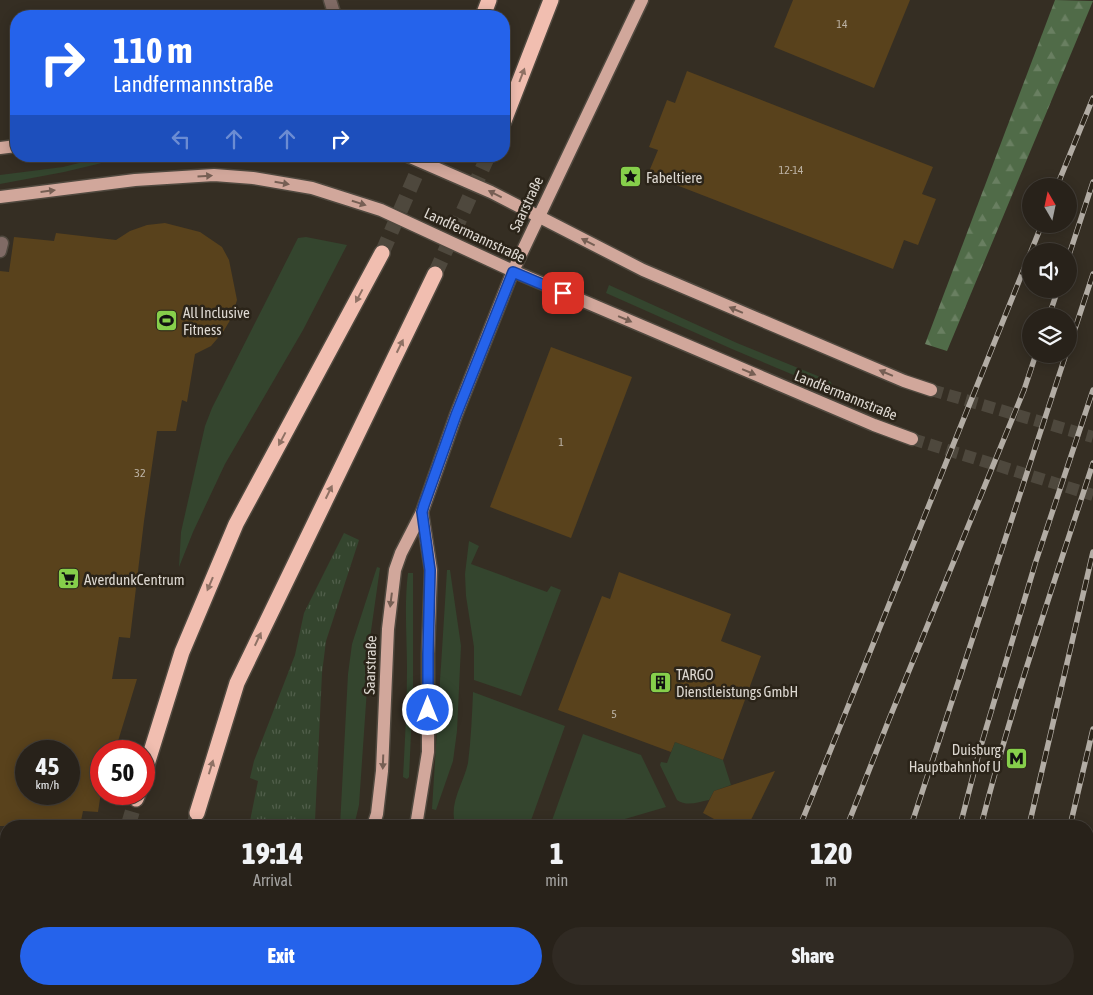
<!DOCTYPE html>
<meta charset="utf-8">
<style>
:root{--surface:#28221a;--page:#302a23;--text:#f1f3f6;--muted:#a5a4a2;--line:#443f39;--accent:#2563eb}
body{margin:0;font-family:"Asap Condensed",sans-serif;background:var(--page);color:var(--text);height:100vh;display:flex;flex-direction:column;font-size:19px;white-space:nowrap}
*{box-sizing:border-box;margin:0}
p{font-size:16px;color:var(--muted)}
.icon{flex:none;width:28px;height:28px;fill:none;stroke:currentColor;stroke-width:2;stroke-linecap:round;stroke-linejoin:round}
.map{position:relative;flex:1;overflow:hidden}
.panel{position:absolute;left:0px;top:820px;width:1094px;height:175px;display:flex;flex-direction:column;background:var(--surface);border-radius:20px 20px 0 0;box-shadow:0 2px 12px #0003,0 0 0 1px var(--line)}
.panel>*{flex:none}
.hud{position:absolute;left:10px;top:10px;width:500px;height:152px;border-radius:20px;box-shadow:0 2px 12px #0003,0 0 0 1px var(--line);background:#2563eb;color:#fff;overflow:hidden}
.needle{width:32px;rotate:351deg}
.buttons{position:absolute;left:1022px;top:178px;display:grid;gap:10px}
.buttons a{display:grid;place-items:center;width:55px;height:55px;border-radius:50%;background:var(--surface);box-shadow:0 2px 12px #0003,0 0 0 1px var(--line);font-size:25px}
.speed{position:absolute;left:15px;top:740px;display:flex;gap:10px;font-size:25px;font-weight:700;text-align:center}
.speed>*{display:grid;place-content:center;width:65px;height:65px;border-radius:50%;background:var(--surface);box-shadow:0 2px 12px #0003,0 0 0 1px var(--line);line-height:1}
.speed small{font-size:12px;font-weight:400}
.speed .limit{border:8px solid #d22;background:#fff;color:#111}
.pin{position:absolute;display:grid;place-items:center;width:42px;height:42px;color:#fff;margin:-21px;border-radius:10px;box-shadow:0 2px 8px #0006}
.me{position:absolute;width:55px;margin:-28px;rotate:0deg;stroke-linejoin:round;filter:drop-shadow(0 0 4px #0008)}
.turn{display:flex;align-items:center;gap:18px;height:105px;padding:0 20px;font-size:22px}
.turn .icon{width:65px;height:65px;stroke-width:2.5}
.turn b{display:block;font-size:35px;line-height:42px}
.lanes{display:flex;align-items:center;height:48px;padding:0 20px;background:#0003;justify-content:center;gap:25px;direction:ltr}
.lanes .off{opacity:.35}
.eta{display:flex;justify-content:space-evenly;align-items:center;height:85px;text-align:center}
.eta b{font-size:30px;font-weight:800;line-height:35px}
.cta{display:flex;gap:10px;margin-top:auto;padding:10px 20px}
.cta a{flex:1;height:58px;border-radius:30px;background:var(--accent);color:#fff;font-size:20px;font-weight:800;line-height:58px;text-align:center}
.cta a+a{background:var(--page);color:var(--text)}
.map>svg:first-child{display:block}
</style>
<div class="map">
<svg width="1093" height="995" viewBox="0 0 1093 995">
<defs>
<pattern id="forest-firs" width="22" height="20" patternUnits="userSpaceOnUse" patternTransform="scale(1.25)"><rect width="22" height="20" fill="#506b48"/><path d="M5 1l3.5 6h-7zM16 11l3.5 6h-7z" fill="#697f61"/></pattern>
<pattern id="park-tufts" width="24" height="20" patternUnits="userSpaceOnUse" patternTransform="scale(1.25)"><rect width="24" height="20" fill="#34452e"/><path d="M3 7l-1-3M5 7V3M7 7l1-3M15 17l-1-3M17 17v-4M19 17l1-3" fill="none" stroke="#515f4b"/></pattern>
</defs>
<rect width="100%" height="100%" fill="#352e23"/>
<!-- grass -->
<g fill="#34452e">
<path d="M107,156H131L64,172L0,184V175L63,167Z"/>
<path d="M306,237L347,245L303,330L225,464L193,532L179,567L181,532L205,426L212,408L298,238Z"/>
<path d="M609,285L737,343L830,381L832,385L831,387L827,389L732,349L606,293Z"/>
<path d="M469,541L479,546L471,564L547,592L551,586L561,590L521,696L474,680V647L466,596L465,574Z"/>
<path d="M377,567L380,568L371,631L359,805L354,826H340L348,674L352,644Z"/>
<path d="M447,570H450L461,646L457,731L453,761L436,810L432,809Z"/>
<path d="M408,573H413V690L409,777L407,779L403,777C405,741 407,705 407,669C407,637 404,605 408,573Z"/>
<path d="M473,692L565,726L529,826H462L455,823C449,803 464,782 468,763C471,739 472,716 473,692Z"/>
<path d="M583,734L641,755L666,807L601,826H550Z"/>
<path d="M675,742L723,760L731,785L714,791L709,800C698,802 687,807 677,800L660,765L661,762L667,763Z"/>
</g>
<!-- forest -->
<path fill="url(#forest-firs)" d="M1055,0L1093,1L947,351L925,344Z"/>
<!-- park -->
<path fill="url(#park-tufts)" d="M344,533L359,540L326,641L322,673L315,821L313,826H249L258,781L250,778L254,761L295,655L304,613Z"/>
<!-- building -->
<g fill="#59421c" fill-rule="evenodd">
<path d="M793,0H910L874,88L774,47Z"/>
<path d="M687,71L933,167L922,194L936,199L918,245L904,240L893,269L648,174L658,150L649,147L667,100L675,103Z"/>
<path d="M165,223L200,232L222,247L229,260L237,300L232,317L223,332L211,346L195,354L187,402L182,400L176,431H157L144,521L130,638L119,637L112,679H137L115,751H101V792L98,812L83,811L80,826H0V271L9,272L14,237L54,241L56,233L116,240L130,231L147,225ZM26,751H69V794H26Z"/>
<path d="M551,347L632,377L571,538L490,507Z"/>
<path d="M619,572L731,614L721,641L761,656L723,760L675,742L671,752L558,710L602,596L610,599Z"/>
<path d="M775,771L748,826H727L703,813L714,791Z"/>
</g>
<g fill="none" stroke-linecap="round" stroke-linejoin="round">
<!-- major-tunnel -->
<g stroke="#4e483d" stroke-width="12" stroke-dasharray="12 6" stroke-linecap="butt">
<path d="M931,390L1093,437"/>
<path d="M912,439L1093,495"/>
</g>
<!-- highway-tunnel -->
<g stroke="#4e483d" stroke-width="15" stroke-dasharray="15 8" stroke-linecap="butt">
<path d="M382,253L424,156"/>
<path d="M435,274L488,156"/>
<path d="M128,826L136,799"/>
<path d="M194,826L197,813"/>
<path d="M82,995L84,989"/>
<path d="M149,995L150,989"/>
</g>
<defs>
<g id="minor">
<path d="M330,0L335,16"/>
<path d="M0,251L2,243"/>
<path d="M0,847L6,848"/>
</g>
<g id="major">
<path d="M0,148L16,146"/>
<path d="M408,156L491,192L643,270L904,381L931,390"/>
<path d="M0,197L135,180L214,175L253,178L312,188L381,210L513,271L874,425L912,439"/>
<path d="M373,826L377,814L382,771L388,629L395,570L401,553L422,512L456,415L513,271L642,0"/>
<path d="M416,826L428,752V654L431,570L422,512"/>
<path d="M0,919L6,920"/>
<path d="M0,947H6"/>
</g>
<g id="highway">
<path d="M483,16L489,0"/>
<path d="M504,121L551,0"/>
<path d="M144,774L182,652L236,524L382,253"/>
<path d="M136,799L138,794"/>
<path d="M197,813L237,683L435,274"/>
</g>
</defs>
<!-- minor casing -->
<use href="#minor" stroke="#50493f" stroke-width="15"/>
<!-- major casing -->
<use href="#major" stroke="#50493f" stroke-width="15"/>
<!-- highway casing -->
<use href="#highway" stroke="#50493f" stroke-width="18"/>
<!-- minor -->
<use href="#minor" stroke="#806b65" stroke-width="12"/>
<!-- major -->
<use href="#major" stroke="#d1a79b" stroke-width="12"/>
<!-- highway -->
<use href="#highway" stroke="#f1beb0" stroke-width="15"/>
<defs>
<g id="rail">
<path d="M1057,186L1093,98"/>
<path d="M1069,255L1093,182"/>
<path d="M1049,316L1058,289"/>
<path d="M1069,347L1093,274"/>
<path d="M800,826L1042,224"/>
<path d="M847,826L890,717L1024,390L1036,354"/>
<path d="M911,826L1066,354"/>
<path d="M960,826L980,749L1036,561L1093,390"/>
<path d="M981,826C1012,704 1054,583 1093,463"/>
<path d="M1029,826L1093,552"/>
<path d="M1070,826L1093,729"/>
<path d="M1088,941L1093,913"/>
<path d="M735,995L737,989"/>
<path d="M790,995L792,989"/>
<path d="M861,995L863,989"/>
<path d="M914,995L916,989"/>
<path d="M939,995L940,989"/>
<path d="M989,995L991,989"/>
<path d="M1033,995L1034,989"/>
<path d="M1077,995L1078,989"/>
</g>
</defs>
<!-- rail casing -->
<use href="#rail" stroke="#b2aca4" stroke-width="5.5"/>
<!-- rail -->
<use href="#rail" stroke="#2b2419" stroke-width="4" stroke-dasharray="11" stroke-linecap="butt"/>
</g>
<!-- one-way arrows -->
<defs><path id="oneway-solid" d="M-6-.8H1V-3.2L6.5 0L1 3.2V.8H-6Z" transform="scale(1.25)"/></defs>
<g fill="#8e7164">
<use href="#oneway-solid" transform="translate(522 75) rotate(-69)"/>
<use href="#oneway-solid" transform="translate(359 296) rotate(118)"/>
<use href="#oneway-solid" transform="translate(400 346) rotate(-64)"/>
<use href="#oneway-solid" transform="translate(282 439) rotate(118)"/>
<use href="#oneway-solid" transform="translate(329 492) rotate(-64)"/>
<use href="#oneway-solid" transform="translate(210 584) rotate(113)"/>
<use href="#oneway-solid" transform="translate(258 639) rotate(-65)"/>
<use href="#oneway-solid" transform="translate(211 767) rotate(-73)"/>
</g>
<g fill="#765f54">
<use href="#oneway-solid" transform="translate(205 176) rotate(-4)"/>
<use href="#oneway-solid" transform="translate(282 183) rotate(10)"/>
<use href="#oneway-solid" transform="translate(48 191) rotate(-7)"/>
<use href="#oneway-solid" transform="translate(495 194) rotate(-153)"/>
<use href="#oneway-solid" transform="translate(359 203) rotate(17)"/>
<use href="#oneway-solid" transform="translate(588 242) rotate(-153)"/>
<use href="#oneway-solid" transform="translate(736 310) rotate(-157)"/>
<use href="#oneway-solid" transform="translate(625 319) rotate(23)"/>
<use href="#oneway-solid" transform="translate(749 372) rotate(23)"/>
<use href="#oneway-solid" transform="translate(886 373) rotate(-157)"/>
<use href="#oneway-solid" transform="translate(391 600) rotate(97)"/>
<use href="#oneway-solid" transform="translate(383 762) rotate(92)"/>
</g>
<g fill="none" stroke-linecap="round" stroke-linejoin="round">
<defs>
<path id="route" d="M428,710V654L430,570L422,512L424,505L456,415L513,272L563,293"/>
</defs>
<!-- route casing -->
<use href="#route" stroke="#184099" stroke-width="12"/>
<!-- route -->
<use href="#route" stroke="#2563eb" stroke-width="9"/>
</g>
<!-- icons -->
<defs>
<symbol id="sight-square" viewBox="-11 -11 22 22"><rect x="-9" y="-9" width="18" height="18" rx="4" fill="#86cf4b" stroke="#2b2419"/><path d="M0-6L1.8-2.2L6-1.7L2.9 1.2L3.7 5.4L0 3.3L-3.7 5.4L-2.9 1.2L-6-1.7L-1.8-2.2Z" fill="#111"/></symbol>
<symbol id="stadium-square" viewBox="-11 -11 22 22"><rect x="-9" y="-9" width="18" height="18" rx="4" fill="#86cf4b" stroke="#2b2419"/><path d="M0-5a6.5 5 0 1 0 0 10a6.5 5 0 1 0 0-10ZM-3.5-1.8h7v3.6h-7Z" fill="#111"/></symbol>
<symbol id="supermarket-square" viewBox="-11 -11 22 22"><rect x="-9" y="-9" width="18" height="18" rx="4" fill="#86cf4b" stroke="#2b2419"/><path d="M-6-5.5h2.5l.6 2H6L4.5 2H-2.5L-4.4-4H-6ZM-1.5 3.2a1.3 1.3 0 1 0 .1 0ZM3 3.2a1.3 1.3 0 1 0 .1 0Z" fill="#111"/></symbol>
<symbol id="building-square" viewBox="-11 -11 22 22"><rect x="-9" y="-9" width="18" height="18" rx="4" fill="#86cf4b" stroke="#2b2419"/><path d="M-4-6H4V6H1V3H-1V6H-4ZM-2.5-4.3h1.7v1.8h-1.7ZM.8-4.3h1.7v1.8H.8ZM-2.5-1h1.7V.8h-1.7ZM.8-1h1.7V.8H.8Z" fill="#111"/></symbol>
<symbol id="metro-square" viewBox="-11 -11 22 22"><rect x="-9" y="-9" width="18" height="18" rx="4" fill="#86cf4b" stroke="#2b2419"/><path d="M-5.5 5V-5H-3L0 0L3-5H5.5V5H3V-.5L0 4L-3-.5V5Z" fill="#111"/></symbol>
</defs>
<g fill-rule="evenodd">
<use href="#sight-square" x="618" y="164" width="25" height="25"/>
<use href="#stadium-square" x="154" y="308" width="25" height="25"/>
<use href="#supermarket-square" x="56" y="566" width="25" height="25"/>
<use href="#building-square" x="648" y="670" width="25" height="25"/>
<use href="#metro-square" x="1004" y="746" width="25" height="25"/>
</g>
<g text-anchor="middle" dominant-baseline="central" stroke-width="5" stroke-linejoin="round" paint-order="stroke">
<!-- number labels -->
<g font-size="12" fill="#bcb2a4">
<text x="842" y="24">14</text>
<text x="791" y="170">12-14</text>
<text x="561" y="442">1</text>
<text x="140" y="473">32</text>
<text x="614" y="714">5</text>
</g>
<!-- poi labels -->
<g font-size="15" fill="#ddd8d1" stroke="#2b2419" text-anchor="start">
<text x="646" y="177">Fabeltiere</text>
<text x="183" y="312">All Inclusive<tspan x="183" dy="17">Fitness</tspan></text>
<text x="84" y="579">AverdunkCentrum</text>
<text x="676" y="674">TARGO<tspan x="676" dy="17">Dienstleistungs GmbH</tspan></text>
<text x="1001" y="749" text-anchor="end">Duisburg<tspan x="1001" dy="17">Hauptbahnhof U</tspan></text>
</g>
<!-- street labels -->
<g font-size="15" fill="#ddd8d1" stroke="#2b2419">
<text transform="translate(526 204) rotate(-65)">Saarstraße</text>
<text transform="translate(475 235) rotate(25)">Landfermannstraße</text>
<text transform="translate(846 395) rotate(22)">Landfermannstraße</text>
<text transform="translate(370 665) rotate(-88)">Saarstraße</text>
</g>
</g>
</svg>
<div class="buttons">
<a><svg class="needle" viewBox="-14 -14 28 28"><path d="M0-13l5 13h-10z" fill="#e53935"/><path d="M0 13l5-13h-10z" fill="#a5a4a2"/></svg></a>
<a><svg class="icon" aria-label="sound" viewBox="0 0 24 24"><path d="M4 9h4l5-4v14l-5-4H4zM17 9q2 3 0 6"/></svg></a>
<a><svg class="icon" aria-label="layers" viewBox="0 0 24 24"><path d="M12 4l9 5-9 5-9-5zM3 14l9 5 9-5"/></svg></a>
</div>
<div class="speed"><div>45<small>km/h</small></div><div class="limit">50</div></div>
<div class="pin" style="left:563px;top:293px;background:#d93025"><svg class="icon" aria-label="arrive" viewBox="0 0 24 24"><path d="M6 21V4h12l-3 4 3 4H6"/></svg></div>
<svg class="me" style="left:428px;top:710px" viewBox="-20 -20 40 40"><circle r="17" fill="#2563eb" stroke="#fff" stroke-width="3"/><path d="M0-11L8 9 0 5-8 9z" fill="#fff"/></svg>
<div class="hud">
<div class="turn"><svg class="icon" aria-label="right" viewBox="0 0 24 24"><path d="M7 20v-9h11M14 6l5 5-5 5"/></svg><div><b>110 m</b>Landfermannstraße</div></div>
<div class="lanes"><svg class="icon off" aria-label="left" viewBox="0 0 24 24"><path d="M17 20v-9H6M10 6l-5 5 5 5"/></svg><svg class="icon off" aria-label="ahead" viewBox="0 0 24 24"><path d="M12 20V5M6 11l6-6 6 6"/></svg><svg class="icon off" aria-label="ahead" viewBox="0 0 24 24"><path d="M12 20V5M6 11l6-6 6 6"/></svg><svg class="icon" aria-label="right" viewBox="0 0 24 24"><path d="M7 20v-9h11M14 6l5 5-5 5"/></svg></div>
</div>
<section class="panel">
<div class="eta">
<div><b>19:14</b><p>Arrival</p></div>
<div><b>1</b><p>min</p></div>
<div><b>120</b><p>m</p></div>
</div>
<div class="cta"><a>Exit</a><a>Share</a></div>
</section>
</div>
